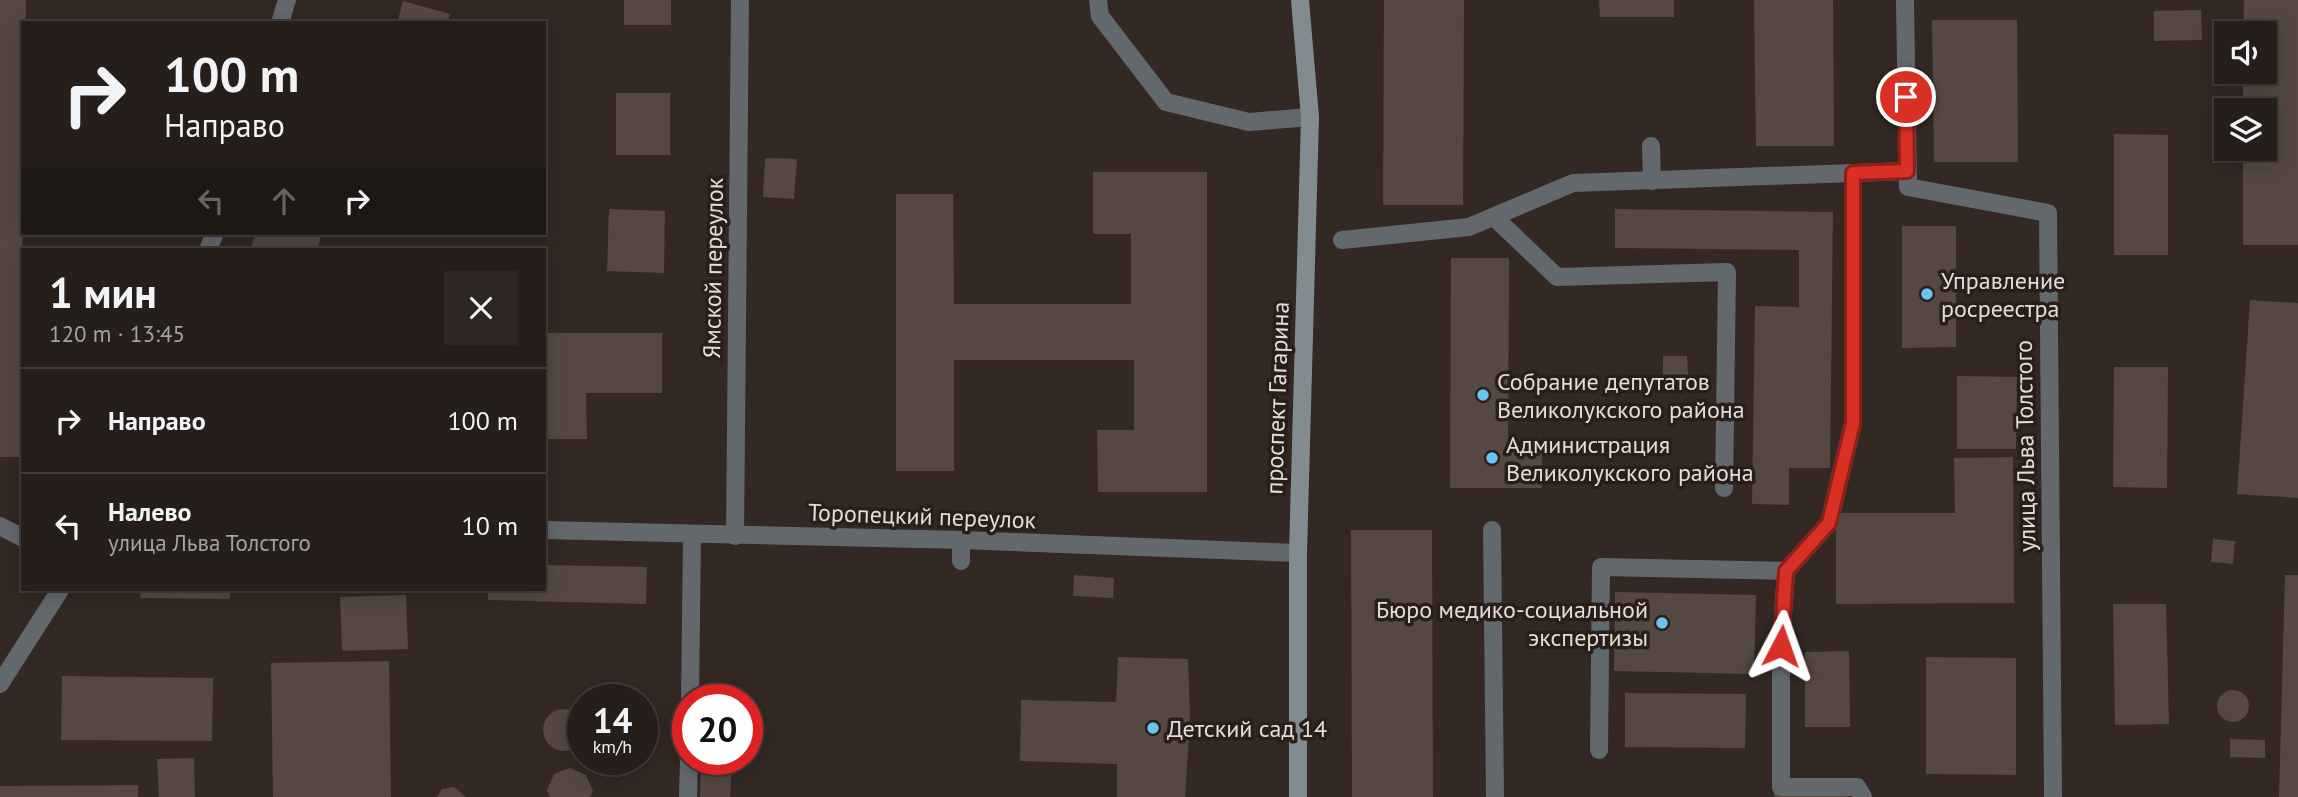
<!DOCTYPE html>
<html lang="ru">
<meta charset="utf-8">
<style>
:root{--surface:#261e1a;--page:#2e2723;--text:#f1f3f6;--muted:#a4a2a2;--line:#423c39}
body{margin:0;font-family:"PT Sans",sans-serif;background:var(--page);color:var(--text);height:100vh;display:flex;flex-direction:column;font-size:26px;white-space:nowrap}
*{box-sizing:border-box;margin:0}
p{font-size:23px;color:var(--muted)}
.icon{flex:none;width:38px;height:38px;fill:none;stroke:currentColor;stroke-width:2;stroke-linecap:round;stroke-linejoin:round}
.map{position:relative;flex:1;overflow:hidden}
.panel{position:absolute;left:21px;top:248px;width:525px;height:343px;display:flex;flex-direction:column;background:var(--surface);border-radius:0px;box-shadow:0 4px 18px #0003,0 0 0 2px var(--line)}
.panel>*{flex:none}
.guide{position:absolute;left:21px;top:21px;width:525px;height:214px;border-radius:0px;box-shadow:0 4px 18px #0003,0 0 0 2px var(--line);background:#261e1a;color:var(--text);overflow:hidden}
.fabs{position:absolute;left:2214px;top:21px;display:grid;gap:14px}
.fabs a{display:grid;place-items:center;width:63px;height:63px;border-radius:0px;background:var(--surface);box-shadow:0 4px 18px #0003,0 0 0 2px var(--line);font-size:35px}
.speed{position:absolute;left:567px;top:684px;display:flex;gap:14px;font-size:35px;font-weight:700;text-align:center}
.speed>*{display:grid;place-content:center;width:91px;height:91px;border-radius:50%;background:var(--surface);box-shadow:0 4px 18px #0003,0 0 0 2px var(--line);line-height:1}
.speed small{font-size:18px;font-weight:400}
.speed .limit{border:10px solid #d22;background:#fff;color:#111}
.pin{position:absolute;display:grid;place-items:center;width:60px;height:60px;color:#fff;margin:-30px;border:4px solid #fff;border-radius:50%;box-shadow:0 2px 7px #0007}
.me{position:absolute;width:77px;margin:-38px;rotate:4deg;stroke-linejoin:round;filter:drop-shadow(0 0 5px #0008)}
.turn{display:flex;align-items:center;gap:24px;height:147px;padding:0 28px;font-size:32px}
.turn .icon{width:91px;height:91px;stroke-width:2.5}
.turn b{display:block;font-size:49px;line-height:60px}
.lanes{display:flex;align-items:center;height:66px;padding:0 28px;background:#0003;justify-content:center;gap:35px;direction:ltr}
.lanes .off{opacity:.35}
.round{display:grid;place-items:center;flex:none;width:74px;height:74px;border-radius:0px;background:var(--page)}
.headline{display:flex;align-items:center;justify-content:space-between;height:119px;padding:0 28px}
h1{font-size:42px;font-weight:600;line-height:52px}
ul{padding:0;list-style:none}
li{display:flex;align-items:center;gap:21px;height:105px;padding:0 28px;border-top:2px solid var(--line)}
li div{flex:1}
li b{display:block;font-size:26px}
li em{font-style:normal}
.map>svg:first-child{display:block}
</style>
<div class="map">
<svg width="2298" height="797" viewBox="0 0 2298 797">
<rect width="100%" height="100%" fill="#332823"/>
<!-- building -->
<g fill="#554843">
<path d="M0,0H26V23H23L22,457H0Z"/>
<rect x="624" y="0" width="47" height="25"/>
<path d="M1384,0H1464L1463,205H1383Z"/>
<path d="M1599,0H1674V17H1600Z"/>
<path d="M1754,0H1833L1834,146H1756Z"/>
<path d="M2244,0H2298V245H2243V149H2264V110H2243V72H2264V33H2243Z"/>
<path d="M403,1L450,14L447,23H397Z"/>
<path d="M2201,10L2202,40L2154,41V11Z"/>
<path d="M1932,20H2017L2018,162H1934Z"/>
<rect x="616" y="93" width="54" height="62"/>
<path d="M2114,134L2168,135V255H2114Z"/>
<path d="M765,158L797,159L794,199L763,197Z"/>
<path d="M1093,172H1207V492H1098L1097,430H1134V360H954V471H896V194H953L954,304H1131V234H1093Z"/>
<path d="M609,209L665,211L664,273L607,271Z"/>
<path d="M1615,209L1833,212L1830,468H1789V505L1752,504L1755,306L1799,307V250L1615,248Z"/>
<path d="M1902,226H1956V347L1902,348Z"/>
<path d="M256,233H322L317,250H250Z"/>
<path d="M1451,258H1509L1508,447H1542V488H1450Z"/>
<path d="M2250,300L2298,303V498L2237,494Z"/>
<path d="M544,333H662V393H586L587,439H544Z"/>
<path d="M1663,356H1687L1688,377L1663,378Z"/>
<path d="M2114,367H2168L2167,488L2113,487Z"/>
<path d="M1957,376L2017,377L2016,449H1957Z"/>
<path d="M2013,457L2014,603L1836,604V513H1955L1954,458Z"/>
<path d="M1351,530H1432L1433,797H1352Z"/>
<path d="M2213,539L2235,541L2233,564L2211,562Z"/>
<path d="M544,565L647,567L646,604L488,600V590H544Z"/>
<path d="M1074,575L1114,578L1113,598L1073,596Z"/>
<path d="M2285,575H2298V797H2279Z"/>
<path d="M141,590H231L230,599L140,598Z"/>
<path d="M1615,592L1756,595L1754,674L1614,671Z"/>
<path d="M406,595L408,649L342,651L340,597Z"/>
<path d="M2113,604H2166L2169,724L2115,725Z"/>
<path d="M1849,651L1850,727H1805V652Z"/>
<path d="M1118,657L1188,659L1190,720L1185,797H1117V764L1020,761L1021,700L1116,702Z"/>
<path d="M1926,657L2016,658V775L1926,774Z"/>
<path d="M389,661L391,797H273L271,663Z"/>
<path d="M62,676L213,678L212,741L61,740Z"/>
<circle cx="2233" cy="706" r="16"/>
<path d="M1625,693L1746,694L1745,748L1625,747Z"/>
<circle cx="564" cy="730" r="21"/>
<path d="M2230,739L2265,740V758L2230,757Z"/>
<path d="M194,758L195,797H159L157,759Z"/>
<path d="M701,760H732L730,797H700Z"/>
<path d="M570,768L586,775L593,791L590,797H550L547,790L554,774Z"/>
<path d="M138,785V797H0V786Z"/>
<path d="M454,787L466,797H437L442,789Z"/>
<path d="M1847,791L1848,797H1774V792Z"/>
</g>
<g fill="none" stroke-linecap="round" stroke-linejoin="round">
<!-- service -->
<g stroke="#63686c" stroke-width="18">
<path d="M1098,0L1100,16L1166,102L1249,122L1310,117"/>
<path d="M1651,146L1652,181"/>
<path d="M1853,173V423L1829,523L1786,571L1781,646V787H1857L1863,797"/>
<path d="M1494,217L1557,277L1727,272L1724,488"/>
<path d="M1342,240L1469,227L1573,183L1907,171"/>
<path d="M0,526L23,538"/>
<path d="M1492,530L1495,797"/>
<path d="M961,540V561"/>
<path d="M1599,750L1601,567L1786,571"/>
</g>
<!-- minor -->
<g stroke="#63686c" stroke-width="18">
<path d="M1905,0L1908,187L2048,213L2053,797"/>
<path d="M280,23L287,0"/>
<path d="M208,250L215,233"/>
<path d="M544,530L961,540L1298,553"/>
<path d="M735,536L740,0"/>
<path d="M0,684L60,590"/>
<path d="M690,700L692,535"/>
<path d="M688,797L689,760"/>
</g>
<!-- secondary -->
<path stroke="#828b90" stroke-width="18" d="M1298,797V553L1310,117L1300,0"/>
</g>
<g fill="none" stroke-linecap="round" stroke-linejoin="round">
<defs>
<path id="route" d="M1781,646L1786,571L1829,523L1853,423V173L1907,171L1906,97"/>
</defs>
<!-- route casing -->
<use href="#route" stroke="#8d1f18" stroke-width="18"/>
<!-- route -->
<use href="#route" stroke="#d93025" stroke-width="12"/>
</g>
<!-- markers -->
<g fill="#68c4f0" stroke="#291e19" stroke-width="2.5">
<circle cx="1927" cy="294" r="7"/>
<circle cx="1483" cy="395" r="7"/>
<circle cx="1492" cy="458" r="7"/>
<circle cx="1662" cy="623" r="7"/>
<circle cx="1153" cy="728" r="7"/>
</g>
<g text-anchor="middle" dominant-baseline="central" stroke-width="7" stroke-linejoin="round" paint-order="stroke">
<!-- street labels -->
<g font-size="24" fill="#e4dcd8" stroke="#291e19">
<text transform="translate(713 268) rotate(-89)">Ямской переулок</text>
<text transform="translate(1277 398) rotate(-88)">проспект Гагарина</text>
<text transform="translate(2025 446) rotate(-91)">улица Льва Толстого</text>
<text transform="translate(922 516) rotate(2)">Торопецкий переулок</text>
</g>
<!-- poi labels -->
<g font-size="24" fill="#e4dcd8" stroke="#291e19" text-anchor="start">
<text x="1941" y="280">Управление<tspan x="1941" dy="28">росреестра</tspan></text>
<text x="1497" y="381">Собрание депутатов<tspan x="1497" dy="28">Великолукского района</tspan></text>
<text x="1506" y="444">Администрация<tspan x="1506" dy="28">Великолукского района</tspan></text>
<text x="1648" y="609" text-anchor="end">Бюро медико-социальной<tspan x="1648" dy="28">экспертизы</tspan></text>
<text x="1167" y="728">Детский сад 14</text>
</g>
</g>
</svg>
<div class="fabs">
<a><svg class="icon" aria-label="sound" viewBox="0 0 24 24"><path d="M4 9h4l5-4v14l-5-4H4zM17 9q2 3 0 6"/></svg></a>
<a><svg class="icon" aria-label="layers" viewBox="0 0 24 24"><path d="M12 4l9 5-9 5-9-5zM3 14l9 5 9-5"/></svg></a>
</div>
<div class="speed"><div>14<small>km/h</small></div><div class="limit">20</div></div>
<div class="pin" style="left:1906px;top:97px;background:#d93025"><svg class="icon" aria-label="arrive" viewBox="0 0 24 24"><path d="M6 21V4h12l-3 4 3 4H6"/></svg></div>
<svg class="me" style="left:1781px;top:646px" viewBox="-20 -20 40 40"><path d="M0-17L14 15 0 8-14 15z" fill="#d93025" stroke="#fff" stroke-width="4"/></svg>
<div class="guide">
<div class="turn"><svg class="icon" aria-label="right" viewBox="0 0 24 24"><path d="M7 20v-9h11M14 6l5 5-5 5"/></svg><div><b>100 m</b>Направо</div></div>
<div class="lanes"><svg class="icon off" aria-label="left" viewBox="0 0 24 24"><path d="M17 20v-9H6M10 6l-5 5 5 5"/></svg><svg class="icon off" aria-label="ahead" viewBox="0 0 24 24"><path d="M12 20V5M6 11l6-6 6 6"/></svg><svg class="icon" aria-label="right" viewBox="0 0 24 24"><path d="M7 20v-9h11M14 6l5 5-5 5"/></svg></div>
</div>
<section class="panel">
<div class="headline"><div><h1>1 мин</h1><p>120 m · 13:45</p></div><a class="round"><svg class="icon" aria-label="close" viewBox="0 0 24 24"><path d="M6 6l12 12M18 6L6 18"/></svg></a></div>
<ul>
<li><svg class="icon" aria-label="right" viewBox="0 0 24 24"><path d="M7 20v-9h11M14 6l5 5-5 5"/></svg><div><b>Направо</b></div><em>100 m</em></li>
<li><svg class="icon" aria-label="left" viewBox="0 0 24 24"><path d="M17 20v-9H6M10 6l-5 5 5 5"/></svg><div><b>Налево</b><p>улица Льва Толстого</p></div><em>10 m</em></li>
</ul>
</section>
</div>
